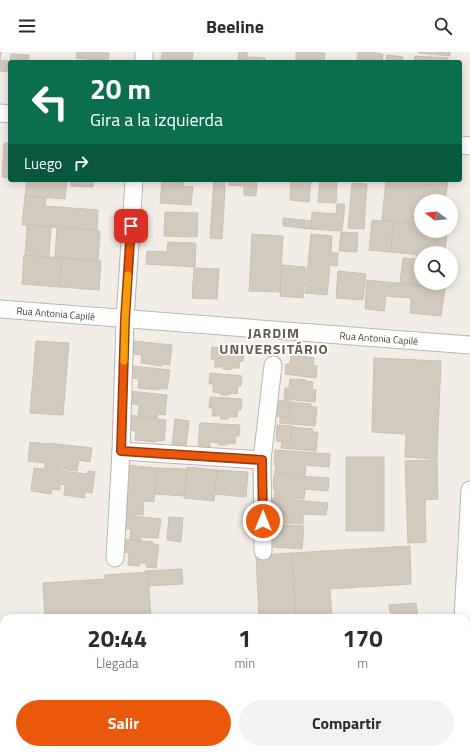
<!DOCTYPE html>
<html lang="es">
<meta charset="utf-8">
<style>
:root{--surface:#fff;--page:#f2f2f3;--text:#2b2b33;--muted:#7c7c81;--accent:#ea580c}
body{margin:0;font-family:"Titillium Web",sans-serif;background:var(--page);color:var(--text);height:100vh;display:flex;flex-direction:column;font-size:15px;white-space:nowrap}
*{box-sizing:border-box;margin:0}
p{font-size:13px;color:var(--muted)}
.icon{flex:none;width:22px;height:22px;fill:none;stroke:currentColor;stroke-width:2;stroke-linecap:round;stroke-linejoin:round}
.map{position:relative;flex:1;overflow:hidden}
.drawer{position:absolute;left:0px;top:562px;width:470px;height:140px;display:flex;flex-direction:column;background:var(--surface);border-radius:12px 12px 0 0;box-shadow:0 2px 10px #0003}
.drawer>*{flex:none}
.hud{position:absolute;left:8px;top:8px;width:454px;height:122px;border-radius:4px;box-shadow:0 2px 10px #0003;background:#0b6e4f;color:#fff;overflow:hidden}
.needle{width:26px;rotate:286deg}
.tools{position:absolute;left:414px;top:142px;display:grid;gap:8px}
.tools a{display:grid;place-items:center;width:44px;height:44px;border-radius:50%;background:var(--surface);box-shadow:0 2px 10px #0003;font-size:20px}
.pin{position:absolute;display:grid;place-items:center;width:34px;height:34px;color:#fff;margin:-17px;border-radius:8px;box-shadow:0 2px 6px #0006}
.me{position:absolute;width:44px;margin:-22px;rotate:0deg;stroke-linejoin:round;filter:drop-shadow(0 0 3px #0008)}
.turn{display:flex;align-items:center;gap:14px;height:84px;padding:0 16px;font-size:18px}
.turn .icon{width:52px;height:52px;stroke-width:2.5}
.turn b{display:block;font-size:28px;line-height:34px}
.then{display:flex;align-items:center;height:38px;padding:0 16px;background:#0003;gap:8px;font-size:15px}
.eta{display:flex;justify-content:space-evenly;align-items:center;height:68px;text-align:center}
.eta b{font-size:24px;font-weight:700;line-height:28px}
.primary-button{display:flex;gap:8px;margin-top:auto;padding:8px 16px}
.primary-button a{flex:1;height:46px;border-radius:24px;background:var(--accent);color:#fff;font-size:16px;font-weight:700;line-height:46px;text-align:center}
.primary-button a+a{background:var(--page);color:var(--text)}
header{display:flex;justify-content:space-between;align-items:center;height:52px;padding:0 16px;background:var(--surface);font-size:18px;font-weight:700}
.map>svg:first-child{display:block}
</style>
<header><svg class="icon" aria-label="menu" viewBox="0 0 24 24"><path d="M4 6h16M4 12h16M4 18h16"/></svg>Beeline<svg class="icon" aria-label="search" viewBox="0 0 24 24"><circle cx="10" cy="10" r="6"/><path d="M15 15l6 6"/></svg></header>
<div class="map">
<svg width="470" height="702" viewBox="0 0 470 702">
<rect width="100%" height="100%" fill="#f2eee7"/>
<!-- building -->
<g fill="#d2cabd" stroke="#ccc1b1">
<path d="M0,0H1L0,8L8,9L7,20L0,19Z"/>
<path d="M77,0L109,1L108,9L76,6Z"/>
<path d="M162,0H193L192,10H161Z"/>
<path d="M239,0H247V5L265,6V10H238Z"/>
<path d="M296,0L325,1L324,10H296Z"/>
<path d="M358,0H369L383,2L382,10H357Z"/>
<path d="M418,0H450V4L418,1Z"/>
<path d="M11,2L29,3V10H10Z"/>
<path d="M387,3L403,5L402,10H386Z"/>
<path d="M415,4L448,6V10H414Z"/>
<path d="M4,91H10V126L2,125Z"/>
<path d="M27,128H67L65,147L25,144Z"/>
<path d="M71,128H94L93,135L71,134Z"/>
<path d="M162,128H184L183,134L193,135L191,153L160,151Z"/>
<path d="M214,128H225L224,156H212Z"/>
<path d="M229,128H257L256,144L244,143V134L229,133Z"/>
<path d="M291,128L311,129L309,150L290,148Z"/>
<path d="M320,128H337L336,151L318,150Z"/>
<path d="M386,128H448L445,149H421V172L382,168Z"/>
<path d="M352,131L367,132L364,177L348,176Z"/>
<path d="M25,144L46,146L45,154L98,158L97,178L22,173Z"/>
<path d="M337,152H345L342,179L311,177L312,160L336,162Z"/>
<path d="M212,156H224L222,187L210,186Z"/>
<path d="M165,160L198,161L197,185L164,184Z"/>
<path d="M283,166L312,169L311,177L283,174Z"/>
<path d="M372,168L394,170L390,200L369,198Z"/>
<path d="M394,170L421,173V179H447L445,201H421V203L390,200Z"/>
<path d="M27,173L51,175L49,205L25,204Z"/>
<path d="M57,175L100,179L98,209L55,205Z"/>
<path d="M341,180L358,181L357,200L339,199Z"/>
<path d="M252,182L283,184L280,240L249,239Z"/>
<path d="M311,182L332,184L331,201H338L337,214L330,213L327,243L305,241Z"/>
<path d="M168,190L196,191L195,215L146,212L147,199L167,200Z"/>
<path d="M24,203L62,206L60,235L22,232Z"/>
<path d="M417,203H421V231H429V235L400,231L403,206L416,207Z"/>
<path d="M62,206L101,209L99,238L60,235Z"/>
<path d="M282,213L306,215L303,246L280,244Z"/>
<path d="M194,216L219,217L217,247L192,246Z"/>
<path d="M338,219L366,222L363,248L336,246Z"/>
<path d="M367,228L445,236L441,264L410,261L411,246L386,244L384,259L365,257Z"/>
<path d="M36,289L69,291L63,363L30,361Z"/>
<path d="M134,289L172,293L170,313L163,312L162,314L141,311L142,303L133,302Z"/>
<path d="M212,295L244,298L243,309H240L239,316H231V318L223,317V315H215V307H211Z"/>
<path d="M299,302L307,303L306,305L314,306L313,313L317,314L316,326L285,322L286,312H290L291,303L299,304Z"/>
<path d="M374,306L441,309L437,407L405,405L406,382L372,380Z"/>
<path d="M132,314L170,318L167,337L160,336V338L138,336L139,327L131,326Z"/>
<path d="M210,321L242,324L241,334H238L237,342L229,341V343H221V341L213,340V332H209Z"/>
<path d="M290,327L298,328V327L306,328L305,329L313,330L312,337L316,338L315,350L284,347L285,336H289Z"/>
<path d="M129,339L167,343L165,363L158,362L157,366L138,364L139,353L128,351Z"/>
<path d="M210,345L242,347L241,358H238L237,365H229L228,367H220L221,364H212L213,356H209Z"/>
<path d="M276,348L291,349L289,365L275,364Z"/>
<path d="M290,350L311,352V355H317L315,374L280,371V365H289Z"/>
<path d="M129,363L166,368L164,389L157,388L156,390L135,388L136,379L127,378Z"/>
<path d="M175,367L189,369L186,394L172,393Z"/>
<path d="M200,371L240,373L239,384H236L235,392L227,391V393H219V391L210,390V395L198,394Z"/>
<path d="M277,373L292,374L290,390L276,389Z"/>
<path d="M292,375L313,377L312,380H318L316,399L281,396L282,390H290Z"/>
<path d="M30,390L47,392L48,391L92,396L90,410L79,408L77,419L45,416V411L28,409Z"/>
<path d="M275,398L330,402L329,415L306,413L305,423L275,421L276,413H274Z"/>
<rect x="346" y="405" width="38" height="74"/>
<path d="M437,408L438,447L425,448L426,490L408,491L405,409Z"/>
<path d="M125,413L157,416L154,450L144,449L143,463L137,462V463L121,462Z"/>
<path d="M187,415L217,418L214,449L184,446Z"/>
<path d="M34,416L87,422L88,419L95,420L92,441L85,440V446L64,443L65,433L60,432V438L52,437L51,442L31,439Z"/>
<path d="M157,416L186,417L185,444L155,442Z"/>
<path d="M217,418L248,420L246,445L215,442Z"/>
<path d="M274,422L329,426L328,439L305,437L304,447L274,445L275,437H273Z"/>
<path d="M273,446L328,451L326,463L303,462V472L273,470L274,462L271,461Z"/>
<path d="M125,463L161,467L158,486L141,485V488L130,487L131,477H124Z"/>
<path d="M169,465L183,466L181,490L167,488Z"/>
<path d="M272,472L304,474L302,497L273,495V487H271Z"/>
<path d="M123,487L153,490V492L159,493L156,516L146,515V511H140L139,514L128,513L129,501L121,500Z"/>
<path d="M410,494L411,532L330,537L332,566H296L292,501Z"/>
<path d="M292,501L296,566H259L256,503Z"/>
<path d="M182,517L183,532L146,534L145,519Z"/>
<path d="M148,520L151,566H108L107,563L63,566H45L43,531L105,527V523Z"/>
<path d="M416,551L418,566H391L389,553Z"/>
</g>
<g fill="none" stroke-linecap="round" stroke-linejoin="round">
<defs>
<g id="street">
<path d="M144,10V0"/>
<path d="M0,61L10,62"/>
<path d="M460,93L470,94"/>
<path id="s1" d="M0,257L470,293"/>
<path d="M121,399L262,408"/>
<path d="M263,499L262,408L273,313"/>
<path d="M115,506L121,399L125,267L134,128"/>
<path d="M463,566L470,438"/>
<path d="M466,611L470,618"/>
</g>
<g id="highway">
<path d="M466,648L470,647"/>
<path d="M466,690H470"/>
<path d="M258,702L272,698"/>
<path d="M349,702L390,698"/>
</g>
</defs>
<!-- street casing -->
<use href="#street" stroke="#bcb6aa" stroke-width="19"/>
<!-- highway casing -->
<use href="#highway" stroke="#ce9a45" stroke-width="24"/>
<!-- street -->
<use href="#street" stroke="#fff" stroke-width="17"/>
<!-- highway -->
<use href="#highway" stroke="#f0c574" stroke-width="22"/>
</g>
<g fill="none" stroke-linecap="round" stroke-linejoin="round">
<defs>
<path id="route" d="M131,174L125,267L121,399L262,408L263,469"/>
</defs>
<!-- route casing -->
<use href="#route" stroke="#983908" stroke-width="10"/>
<!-- route -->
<use href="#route" stroke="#ea580c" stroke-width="7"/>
<!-- slow -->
<path stroke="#f59e0b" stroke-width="7" d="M124,309L125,267L128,223"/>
</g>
<g text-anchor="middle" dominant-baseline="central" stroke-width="3.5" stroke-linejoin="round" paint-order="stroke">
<!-- street labels -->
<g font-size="10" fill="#443f36" stroke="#fff">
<text stroke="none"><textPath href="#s1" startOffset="56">Rua Antonia Capilé</textPath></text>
<text stroke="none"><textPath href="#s1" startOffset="380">Rua Antonia Capilé</textPath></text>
</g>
<!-- district labels -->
<g font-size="14" font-weight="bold" letter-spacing="1" fill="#665c4f" stroke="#fff">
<text x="274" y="280">JARDIM<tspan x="274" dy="16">UNIVERSITÁRIO</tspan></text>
</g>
</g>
</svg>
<div class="tools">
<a><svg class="needle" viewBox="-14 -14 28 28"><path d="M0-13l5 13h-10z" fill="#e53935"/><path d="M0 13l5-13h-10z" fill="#7c7c81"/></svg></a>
<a><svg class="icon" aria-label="search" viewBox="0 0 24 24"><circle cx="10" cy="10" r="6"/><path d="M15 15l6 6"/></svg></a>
</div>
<div class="pin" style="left:131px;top:174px;background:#d93025"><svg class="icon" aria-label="arrive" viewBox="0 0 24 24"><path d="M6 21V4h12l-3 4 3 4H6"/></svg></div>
<svg class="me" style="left:263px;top:469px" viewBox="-20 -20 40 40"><circle r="17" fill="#ea580c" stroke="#fff" stroke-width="3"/><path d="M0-11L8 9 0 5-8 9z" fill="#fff"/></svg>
<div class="hud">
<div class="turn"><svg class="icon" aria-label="left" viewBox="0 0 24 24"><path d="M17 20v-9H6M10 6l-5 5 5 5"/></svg><div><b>20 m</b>Gira a la izquierda</div></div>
<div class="then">Luego<svg class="icon" aria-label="right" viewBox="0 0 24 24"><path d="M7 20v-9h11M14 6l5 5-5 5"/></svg></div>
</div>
<section class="drawer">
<div class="eta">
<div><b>20:44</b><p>Llegada</p></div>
<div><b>1</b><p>min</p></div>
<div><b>170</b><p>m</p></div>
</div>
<div class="primary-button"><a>Salir</a><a>Compartir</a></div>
</section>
</div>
